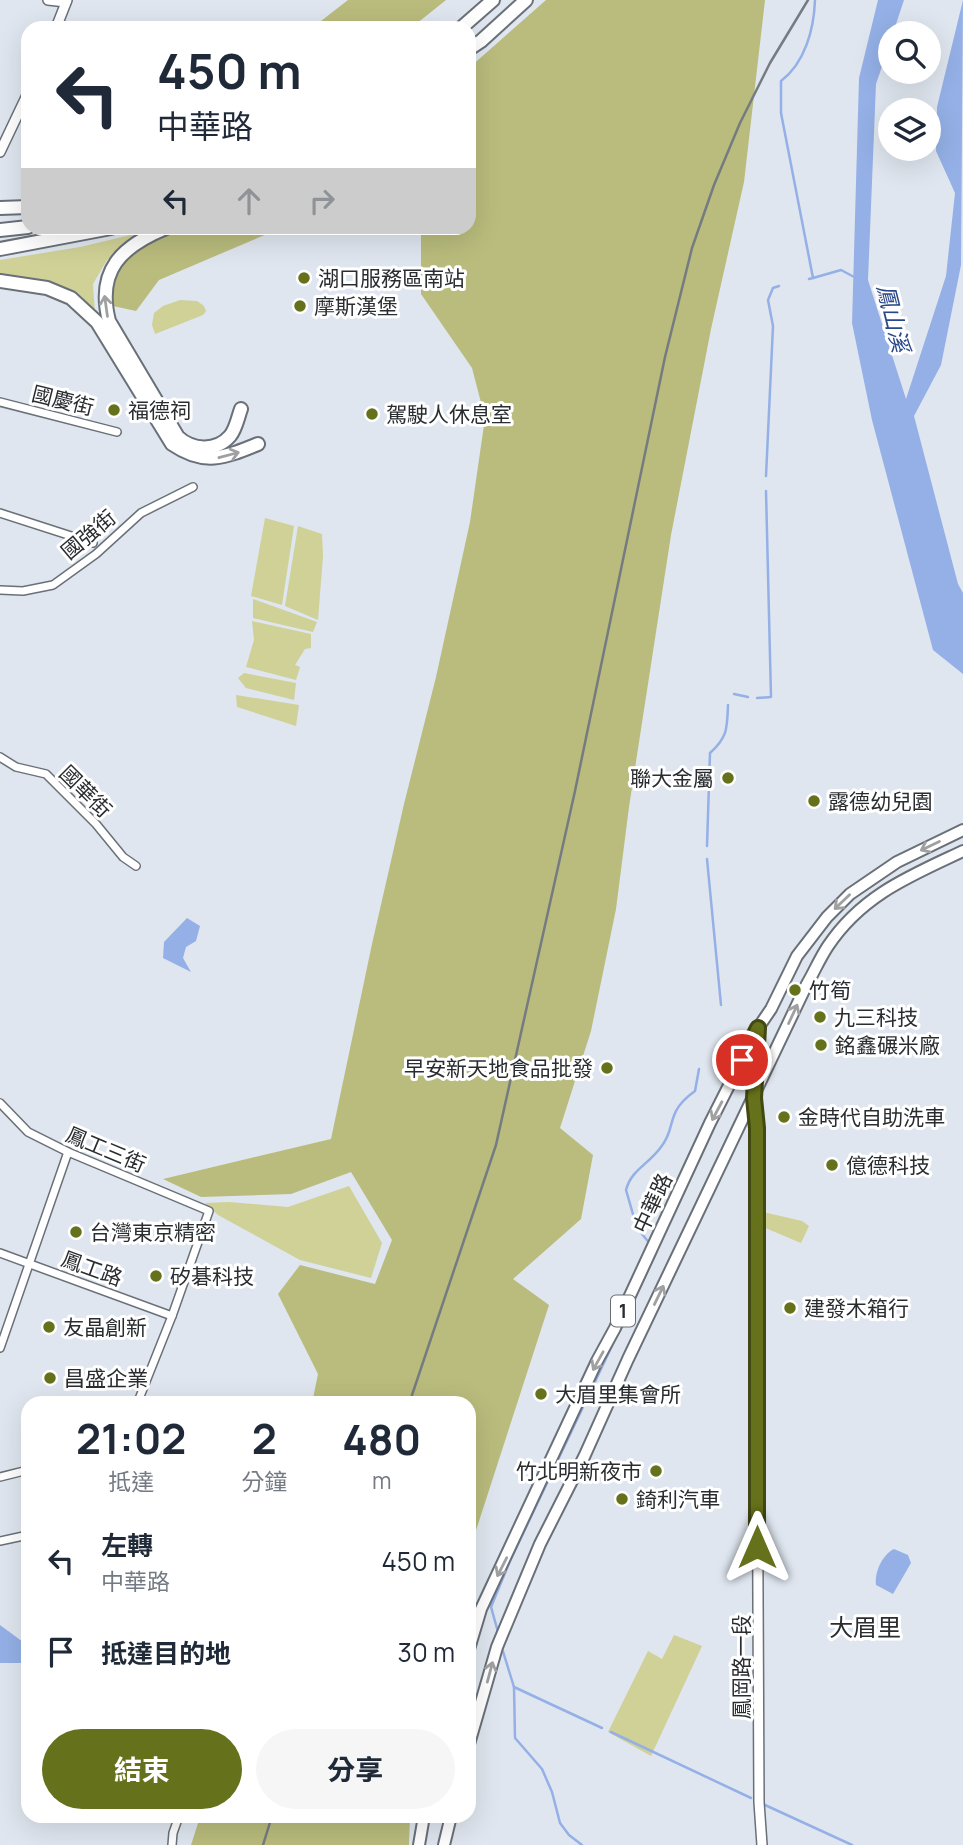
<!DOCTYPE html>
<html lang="zh-TW">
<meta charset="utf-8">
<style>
:root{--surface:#fff;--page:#f6f6f7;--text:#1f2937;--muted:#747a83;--accent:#66711b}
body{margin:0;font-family:Manrope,"Noto Sans TC",sans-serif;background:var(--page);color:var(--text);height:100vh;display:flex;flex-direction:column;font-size:26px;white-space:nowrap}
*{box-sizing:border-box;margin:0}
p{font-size:23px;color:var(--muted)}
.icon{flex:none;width:38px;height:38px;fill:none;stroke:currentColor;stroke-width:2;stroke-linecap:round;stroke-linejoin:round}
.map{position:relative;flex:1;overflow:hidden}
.panel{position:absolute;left:21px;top:1396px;width:455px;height:427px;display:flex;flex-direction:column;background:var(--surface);border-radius:21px;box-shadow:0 7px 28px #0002}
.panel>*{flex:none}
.banner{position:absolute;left:21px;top:21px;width:455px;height:214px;border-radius:21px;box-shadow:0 7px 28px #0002;background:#fff;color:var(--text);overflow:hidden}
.buttons{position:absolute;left:878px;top:21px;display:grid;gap:14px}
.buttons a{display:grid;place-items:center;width:63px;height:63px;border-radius:50%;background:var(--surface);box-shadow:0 7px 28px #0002;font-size:35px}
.pin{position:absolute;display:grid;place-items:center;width:60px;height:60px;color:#fff;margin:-30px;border:4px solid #fff;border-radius:50%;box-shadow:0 2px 7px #0007}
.me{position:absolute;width:77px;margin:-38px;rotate:0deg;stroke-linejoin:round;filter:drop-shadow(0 0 5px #0008)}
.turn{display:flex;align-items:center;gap:24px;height:147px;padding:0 21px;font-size:32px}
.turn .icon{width:91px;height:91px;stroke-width:2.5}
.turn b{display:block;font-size:49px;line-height:60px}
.lanes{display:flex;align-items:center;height:66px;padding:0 21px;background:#0003;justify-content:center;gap:35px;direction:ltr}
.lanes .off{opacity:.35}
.eta{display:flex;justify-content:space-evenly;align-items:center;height:119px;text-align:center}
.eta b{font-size:42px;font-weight:700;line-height:49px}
.button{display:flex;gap:14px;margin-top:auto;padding:14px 21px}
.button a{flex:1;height:80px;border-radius:42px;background:var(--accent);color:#fff;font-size:28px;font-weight:700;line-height:80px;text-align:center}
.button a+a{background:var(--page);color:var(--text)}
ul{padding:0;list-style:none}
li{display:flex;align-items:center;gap:21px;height:91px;padding:0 21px}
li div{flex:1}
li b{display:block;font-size:26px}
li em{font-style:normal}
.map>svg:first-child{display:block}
</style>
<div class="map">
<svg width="963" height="1845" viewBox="0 0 963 1845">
<rect width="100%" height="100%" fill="#dfe6ef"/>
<!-- green -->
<g fill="#cfd196">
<path d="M139,233L107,260L93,284L95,314C89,308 83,299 76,294C56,280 23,276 0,275V260L80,247Z"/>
<path d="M180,300L197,301L204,306L206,311L203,315L155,334L152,325L154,313L163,306Z"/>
<path d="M265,518L294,526L282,605L251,596Z"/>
<path d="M298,526L322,534L323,556L318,620L285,606Z"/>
<path d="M253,599L317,622L313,632L253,618Z"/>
<path d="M252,621L311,634V648L305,649L295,665L300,667L296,680L246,667L254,640Z"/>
<path d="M244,673L296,683L294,700L246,688L238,678Z"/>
<path d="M236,695L299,705L296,726L237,707Z"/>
<path d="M349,1186L382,1243L371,1278L300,1260L218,1215L205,1203L229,1202L288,1207Z"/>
<path d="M763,1212L802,1221L809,1226L801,1243L763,1227Z"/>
<path d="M674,1635L702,1646L651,1756L608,1732L648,1651L662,1659Z"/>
</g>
<!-- forest -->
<g fill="#b9bc7c">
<path d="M348,0H446L411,28H312Z"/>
<path d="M546,0H765L744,182L711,329L671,535L629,807L616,909L591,1031L560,1128L593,1155L581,1219L513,1279L549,1305L469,1552V1404L312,1403L318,1374L278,1294L300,1265L375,1284L392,1240L351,1172L291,1194L201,1197L163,1179L331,1139L372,944L404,804L436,677L470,522L485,418L472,368L421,294V231L423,228H469V68Z"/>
<path d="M179,228H281L159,280L136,311L113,306C112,299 110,290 111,283C115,257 158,238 179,228Z"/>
<path d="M200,1817H410L409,1845H191Z"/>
</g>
<!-- water -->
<g fill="#94b0e6">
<path d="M878,0H904L893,33H891V40L876,84L868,280L906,399L946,276L955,193L936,151L937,107L963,0L961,265L941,365L914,416L958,584L963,593V674L933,650L872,420L852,323L859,78Z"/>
<path d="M187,918L200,926L196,941L186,947L183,958L191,972L163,958L164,942Z"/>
<path d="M894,1549L908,1555L911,1563L893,1594L876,1585C874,1572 883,1554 894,1549Z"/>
<path d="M0,1625L23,1642L27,1653L22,1663H0Z"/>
</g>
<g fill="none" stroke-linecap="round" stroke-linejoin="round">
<!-- stream -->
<g stroke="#94b0e6" stroke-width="2.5">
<path d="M813,278L841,270L856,278"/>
<path d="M809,279L813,278L781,113V81C805,63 814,29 815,0"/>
<path d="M766,476L773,326L768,300L773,288L779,286"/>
<path d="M734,694L748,697"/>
<path d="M757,698L771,697L766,491"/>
<path d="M707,846L710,753C728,737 727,728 728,705"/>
<path d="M707,859L721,1005"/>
<path d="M651,1245L637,1228L626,1190C631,1170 649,1164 661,1147C672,1133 669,1125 676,1111C680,1103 688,1096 695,1091L699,1069"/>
<path d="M498,1632L491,1607L510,1561L656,1253"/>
<path d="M501,1645L514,1687L515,1738L542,1769L552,1792L560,1823L569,1835L582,1845"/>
<path d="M514,1687L602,1728"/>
<path d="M611,1732L751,1798"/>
<path d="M765,1805L852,1845"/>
</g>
<defs>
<g id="minor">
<path d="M0,402L117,432"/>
<path d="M0,513L93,543"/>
<path d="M0,590L23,591L53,585L96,554L141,513L193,487"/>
<path d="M0,757L16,767L46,774L96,824L123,857L136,866"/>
<path d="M0,1103L28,1132L68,1152L209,1211L172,1316L137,1404"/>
<path d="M0,1253L172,1316"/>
<path d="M0,1348L68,1152"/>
<path d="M0,1477L28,1470"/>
<path d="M0,1541L28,1535"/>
<path d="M172,1845L173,1833L179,1816"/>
</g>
<g id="tertiary">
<path d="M48,0L66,2"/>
<path d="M56,28L67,0"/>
<path d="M0,152L28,93"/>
<path d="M757,1029L754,1098L757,1128L755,1363L757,1395L759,1802L762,1845"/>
</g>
<g id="primary">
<path d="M469,1649L481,1609L597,1361L615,1328L710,1123L758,1028L771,1009L797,956L827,917L850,894L897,862L963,830"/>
<path d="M469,1744L497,1647L540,1544L584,1457L628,1359L807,984C814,972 820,958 828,946C862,895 910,876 963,851"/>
<path d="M419,1845L424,1816"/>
<path d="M444,1845L451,1816"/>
</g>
<g id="motorway">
<path d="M461,28L493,0"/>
<path d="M469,49L481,41L526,0"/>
<path d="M0,208L28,207"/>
<path d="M166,228C122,246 96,270 109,321L178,437C192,450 216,452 230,436C236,429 238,417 241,409"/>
<path d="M0,230L28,227"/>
<path d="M0,249L111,228"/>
<path d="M0,281L47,288L71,298L97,322L172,444C204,466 224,458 258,444"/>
</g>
</defs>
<!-- minor casing -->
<use href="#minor" stroke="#6a7078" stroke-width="10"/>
<!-- tertiary casing -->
<use href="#tertiary" stroke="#6a7078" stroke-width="12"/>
<!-- primary casing -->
<use href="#primary" stroke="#6a7078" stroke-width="14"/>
<!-- motorway casing -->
<use href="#motorway" stroke="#6a7078" stroke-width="16"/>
<!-- minor -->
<use href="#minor" stroke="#fff" stroke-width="7"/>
<!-- tertiary -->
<use href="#tertiary" stroke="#fff" stroke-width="9"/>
<!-- primary -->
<use href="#primary" stroke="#fff" stroke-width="10"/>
<!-- motorway -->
<use href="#motorway" stroke="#fff" stroke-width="12"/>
<!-- rail -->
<g stroke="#767b81" stroke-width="2.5">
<path d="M409,1404L496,1145L575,791L665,357L692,248L714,185L740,123L770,63L808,0"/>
<path d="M263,1845L272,1816"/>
</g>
</g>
<!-- one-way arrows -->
<defs><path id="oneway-shaft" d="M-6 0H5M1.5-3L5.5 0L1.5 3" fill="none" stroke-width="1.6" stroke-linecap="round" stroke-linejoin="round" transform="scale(1.75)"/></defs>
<g stroke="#9fa0a2">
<use href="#oneway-shaft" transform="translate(106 306) rotate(-98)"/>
<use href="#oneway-shaft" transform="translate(229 455) rotate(-15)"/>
<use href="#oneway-shaft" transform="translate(930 846) rotate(154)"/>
<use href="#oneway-shaft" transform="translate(842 902) rotate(136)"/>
<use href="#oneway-shaft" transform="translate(793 1014) rotate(-65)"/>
<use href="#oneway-shaft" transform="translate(717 1111) rotate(118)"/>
<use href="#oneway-shaft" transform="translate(659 1295) rotate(-64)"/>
<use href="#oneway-shaft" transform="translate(598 1361) rotate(119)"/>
<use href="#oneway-shaft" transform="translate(502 1567) rotate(117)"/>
<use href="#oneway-shaft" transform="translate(490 1672) rotate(-75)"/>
</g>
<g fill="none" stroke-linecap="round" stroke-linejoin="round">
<defs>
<path id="route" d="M742,1060L758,1028L754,1098L757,1128V1547"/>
</defs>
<!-- route casing -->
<use href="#route" stroke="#424912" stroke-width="18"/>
<!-- route -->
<use href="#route" stroke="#66711b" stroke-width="12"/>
</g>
<!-- markers -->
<g fill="#66711b" stroke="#fff" stroke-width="2.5">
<circle cx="304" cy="278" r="7"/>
<circle cx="300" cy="306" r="7"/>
<circle cx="114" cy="410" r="7"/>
<circle cx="372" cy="414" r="7"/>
<circle cx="728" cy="778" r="7"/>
<circle cx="814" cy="801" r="7"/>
<circle cx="795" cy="990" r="7"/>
<circle cx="820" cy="1017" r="7"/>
<circle cx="821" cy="1045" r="7"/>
<circle cx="607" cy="1068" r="7"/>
<circle cx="784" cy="1117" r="7"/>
<circle cx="832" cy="1165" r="7"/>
<circle cx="76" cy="1232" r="7"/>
<circle cx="156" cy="1276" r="7"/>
<circle cx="790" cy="1308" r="7"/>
<circle cx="49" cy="1327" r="7"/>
<circle cx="50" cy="1378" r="7"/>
<circle cx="541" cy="1394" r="7"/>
<circle cx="656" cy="1471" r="7"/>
<circle cx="622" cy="1499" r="7"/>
</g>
<g text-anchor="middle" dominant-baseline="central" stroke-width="6" stroke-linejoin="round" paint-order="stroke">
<!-- shield labels -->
<rect fill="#fff" stroke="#6a6c6e" stroke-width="2" x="611" y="1295.5" width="24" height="31" rx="5"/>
<g font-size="19" font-weight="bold" fill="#2a2d30">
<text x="623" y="1311">1</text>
</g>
<!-- poi labels -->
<g font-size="21" fill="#2a2d30" stroke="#fff" text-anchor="start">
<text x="318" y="278">湖口服務區南站</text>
<text x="314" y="306">摩斯漢堡</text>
<text x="128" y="410">福德祠</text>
<text x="386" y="414">駕駛人休息室</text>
<text x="714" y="778" text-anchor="end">聯大金屬</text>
<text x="828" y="801">露德幼兒園</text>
<text x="809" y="990">竹筍</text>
<text x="834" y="1017">九三科技</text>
<text x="835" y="1045">銘鑫碾米廠</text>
<text x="593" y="1068" text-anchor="end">早安新天地食品批發</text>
<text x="798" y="1117">金時代自助洗車</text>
<text x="846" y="1165">億德科技</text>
<text x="90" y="1232">台灣東京精密</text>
<text x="170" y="1276">矽碁科技</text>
<text x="804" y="1308">建發木箱行</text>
<text x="63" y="1327">友晶創新</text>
<text x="64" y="1378">昌盛企業</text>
<text x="555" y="1394">大眉里集會所</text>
<text x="642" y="1471" text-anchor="end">竹北明新夜市</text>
<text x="636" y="1499">錡利汽車</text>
</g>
<!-- street labels -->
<g font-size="21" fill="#2a2d30" stroke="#fff">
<text transform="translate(63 400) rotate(14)">國慶街</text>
<text transform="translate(88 534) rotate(-40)">國強街</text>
<text transform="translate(86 791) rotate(45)">國華街</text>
<text transform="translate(106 1149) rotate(23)">鳳工三街</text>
<text transform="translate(652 1203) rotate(-65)">中華路</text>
<text transform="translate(92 1268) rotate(20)">鳳工路</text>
<text transform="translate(741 1667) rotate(-90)">鳳岡路一段</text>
</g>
<!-- water labels -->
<g font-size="23" font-style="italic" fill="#294889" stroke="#fff">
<text transform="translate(894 318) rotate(76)">鳳山溪</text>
</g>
<!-- quarter labels -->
<g font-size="24" fill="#2a2d30" stroke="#fff">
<text x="865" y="1626">大眉里</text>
</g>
</g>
</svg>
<div class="buttons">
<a><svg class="icon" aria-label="search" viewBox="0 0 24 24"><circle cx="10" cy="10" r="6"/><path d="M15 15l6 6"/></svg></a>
<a><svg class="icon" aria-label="layers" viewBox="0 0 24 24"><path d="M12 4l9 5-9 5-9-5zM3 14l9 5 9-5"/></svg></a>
</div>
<div class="pin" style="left:742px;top:1060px;background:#d93025"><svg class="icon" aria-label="arrive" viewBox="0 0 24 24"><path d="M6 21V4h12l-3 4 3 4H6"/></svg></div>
<svg class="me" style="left:757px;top:1547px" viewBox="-20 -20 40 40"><path d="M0-17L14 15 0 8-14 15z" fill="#66711b" stroke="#fff" stroke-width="4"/></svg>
<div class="banner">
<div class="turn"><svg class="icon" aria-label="left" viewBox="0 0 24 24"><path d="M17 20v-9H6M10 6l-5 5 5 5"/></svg><div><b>450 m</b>中華路</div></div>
<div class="lanes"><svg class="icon" aria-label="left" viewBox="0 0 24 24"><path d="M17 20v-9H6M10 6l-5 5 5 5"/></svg><svg class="icon off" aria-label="ahead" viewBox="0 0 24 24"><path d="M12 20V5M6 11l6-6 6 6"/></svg><svg class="icon off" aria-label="right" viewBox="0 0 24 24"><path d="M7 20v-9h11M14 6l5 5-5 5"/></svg></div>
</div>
<section class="panel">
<div class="eta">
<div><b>21:02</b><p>抵達</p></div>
<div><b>2</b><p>分鐘</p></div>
<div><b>480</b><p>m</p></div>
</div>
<ul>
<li><svg class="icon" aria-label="left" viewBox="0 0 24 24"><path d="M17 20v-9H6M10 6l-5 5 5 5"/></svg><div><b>左轉</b><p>中華路</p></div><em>450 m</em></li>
<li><svg class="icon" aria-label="arrive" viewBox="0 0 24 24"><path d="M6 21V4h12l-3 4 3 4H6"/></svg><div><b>抵達目的地</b></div><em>30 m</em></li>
</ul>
<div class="button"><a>結束</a><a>分享</a></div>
</section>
</div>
